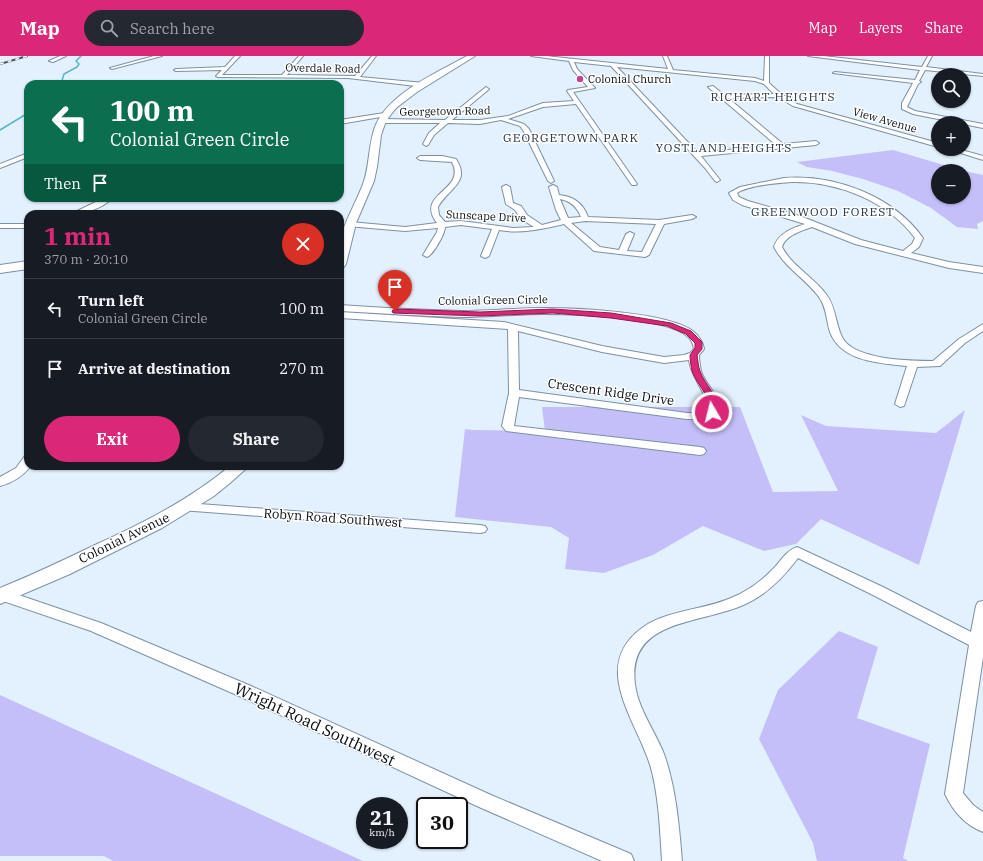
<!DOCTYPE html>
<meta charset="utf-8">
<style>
:root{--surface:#171b24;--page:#242831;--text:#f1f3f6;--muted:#9ea1a6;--line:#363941;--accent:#db2777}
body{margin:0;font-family:"IBM Plex Serif",serif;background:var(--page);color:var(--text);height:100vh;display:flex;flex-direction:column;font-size:15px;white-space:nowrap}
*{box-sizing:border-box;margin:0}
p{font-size:13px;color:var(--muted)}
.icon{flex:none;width:22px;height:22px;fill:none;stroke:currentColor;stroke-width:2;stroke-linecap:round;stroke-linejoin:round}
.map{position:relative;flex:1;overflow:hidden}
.details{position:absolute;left:24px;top:154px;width:320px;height:260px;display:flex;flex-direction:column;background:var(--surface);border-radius:12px;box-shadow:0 1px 3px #0004}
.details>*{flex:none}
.hud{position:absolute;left:24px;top:24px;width:320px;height:122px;border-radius:12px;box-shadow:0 1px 3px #0004;background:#0b6e4f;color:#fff;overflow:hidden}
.controls{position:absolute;left:931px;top:12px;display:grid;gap:8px}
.controls a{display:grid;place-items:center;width:40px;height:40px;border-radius:50%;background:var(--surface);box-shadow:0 1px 3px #0004;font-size:20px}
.speed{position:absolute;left:356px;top:741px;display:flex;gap:8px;font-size:20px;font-weight:700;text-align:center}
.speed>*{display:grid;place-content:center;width:52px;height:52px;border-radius:50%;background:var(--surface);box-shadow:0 1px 3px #0004;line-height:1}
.speed small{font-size:10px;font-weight:400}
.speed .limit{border:2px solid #111;border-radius:6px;background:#fff;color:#111}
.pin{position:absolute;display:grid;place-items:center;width:34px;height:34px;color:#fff;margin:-41px -17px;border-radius:50% 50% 50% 0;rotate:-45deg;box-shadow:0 0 4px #0007}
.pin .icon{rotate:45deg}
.me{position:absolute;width:44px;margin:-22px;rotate:352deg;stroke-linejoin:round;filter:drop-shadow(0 0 3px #0008)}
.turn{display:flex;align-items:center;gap:14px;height:84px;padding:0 20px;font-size:18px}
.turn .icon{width:52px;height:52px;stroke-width:2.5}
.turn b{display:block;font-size:28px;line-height:34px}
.then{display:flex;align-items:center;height:38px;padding:0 20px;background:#0003;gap:8px;font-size:15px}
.round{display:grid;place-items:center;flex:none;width:42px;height:42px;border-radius:21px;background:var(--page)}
.headline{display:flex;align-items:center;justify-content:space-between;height:68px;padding:0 20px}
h1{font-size:24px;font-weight:700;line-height:30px;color:var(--accent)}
.primary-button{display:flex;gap:8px;margin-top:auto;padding:8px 20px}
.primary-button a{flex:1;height:46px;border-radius:24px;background:var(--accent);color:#fff;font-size:16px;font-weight:700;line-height:46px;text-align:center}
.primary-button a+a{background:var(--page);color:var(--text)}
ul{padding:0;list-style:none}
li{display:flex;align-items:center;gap:12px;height:60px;padding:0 20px;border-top:1px solid var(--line)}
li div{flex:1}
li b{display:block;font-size:15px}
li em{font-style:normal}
header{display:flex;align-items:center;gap:24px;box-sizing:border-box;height:56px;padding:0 20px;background:var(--accent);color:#fff}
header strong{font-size:19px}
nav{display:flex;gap:22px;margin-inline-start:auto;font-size:14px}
.search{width:280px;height:36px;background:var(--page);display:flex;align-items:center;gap:10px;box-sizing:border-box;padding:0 14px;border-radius:22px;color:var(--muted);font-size:15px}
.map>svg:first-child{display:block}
</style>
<header>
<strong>Map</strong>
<div class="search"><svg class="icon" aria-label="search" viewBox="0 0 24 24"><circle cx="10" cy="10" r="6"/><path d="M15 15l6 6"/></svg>Search here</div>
<nav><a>Map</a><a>Layers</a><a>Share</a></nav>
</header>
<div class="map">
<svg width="983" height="805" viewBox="0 0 983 805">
<rect width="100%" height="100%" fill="#e3f0fe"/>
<!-- green -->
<g fill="#c5bff9">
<path d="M893,94L964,115H938V141H964V115L983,119V165L977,168L978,173L957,171L931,152L898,135L863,123L832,115L807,111L797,106Z"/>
<path d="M542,351H740L773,436L838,435L801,359L826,370L936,377L965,354L919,509L821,463L796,488L764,495L703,470L653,499L604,517L565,513L569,482L551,471L455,461L465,373L472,374L545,375Z"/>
<path d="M839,575L878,591L857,662L930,688L903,802L908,805H817L813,787L759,683L778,634Z"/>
<path d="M0,639L363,805H113L104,800H0Z"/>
</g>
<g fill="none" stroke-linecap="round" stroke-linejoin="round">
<!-- stream -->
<g stroke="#5bb6c8" stroke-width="1.5">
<path d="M61,28L64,18L77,11L79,8L76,5L81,0"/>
<path d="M0,74L28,57"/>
</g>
<defs>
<g id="street">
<path d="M60,0H66L53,6L49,5Z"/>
<path d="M154,0H162L112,13L110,12Z"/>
<path d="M235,0H240L222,19H282L299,0H303L287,19L355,20L372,0H376L360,21L424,27L427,29L424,31L348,22L218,21L216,20L222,14L176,15L174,14L176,13L225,11Z"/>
<path d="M531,0H546L668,13L663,0H667L673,14L755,22L764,25L765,0H769V27L780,37L797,48L938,87V91L793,50L778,41L728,42L783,88L816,85L819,87L816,89L701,100L720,124L717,126L715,125L705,112L611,10L574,6L577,13L595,32L573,36L637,128L636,129H632L576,48L543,51L508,63L524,68L529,73L554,125L551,127L548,125L523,74L520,70L501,64L480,68L448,67L434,79L428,89L426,90L423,88L429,77L440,67H381L378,65L381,63L445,64L486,31L489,33L488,34L452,64H480L508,60L543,47L574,45L567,35L568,34L588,31L573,14L569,5ZM617,11L755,25L764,28L774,38L724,39L713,30L708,31L776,89L698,97Z"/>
<path d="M808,0H823L922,11L928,0H932L926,11L983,18V20L925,14L919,25L921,26L918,28L907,51L915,55L983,68V72L913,58L902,53V47L913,27L833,17L835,16L915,24L920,14Z"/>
<path d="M384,57L387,59L386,60L340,68V64Z"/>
<path d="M948,93H958L983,100V104Z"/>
<path d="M28,97V101L0,112V108Z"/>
<path d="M442,100L456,103C471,126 449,132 438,151L439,159L445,166L461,165L513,172L534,171L521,163L515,154L506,148L502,131L506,129L510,131L513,147L521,150L527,159L542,169L561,164L556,154L549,131L553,129L557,131L559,139C573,140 583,147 588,161L659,164L692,159L696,161L692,163L664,168L649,199L645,201L594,195L564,168C542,173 522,178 499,174L489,200L485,202L481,200L492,173L461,169L445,171C445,178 433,199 427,201L423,199L437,176L438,172L405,175L347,170L346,168L350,166L405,171L437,167C414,137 467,135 452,106L420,104L417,102L420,100ZM560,143C571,145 577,151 581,161L568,162ZM585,165L656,168L642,196L627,195L634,178L630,176L626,178L619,194L600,191L571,167Z"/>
<path d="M784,122C835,118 893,140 923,182L919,191L911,197L949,206L983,211V217L949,212L855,188L812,171C801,175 786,179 782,191C792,210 813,221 826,238C836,251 835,266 842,281C853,304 911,305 933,305L959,283L983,268V275L965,287L940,310L917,311L904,350L900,351L895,348L907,310C880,307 841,306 830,276C826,264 827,252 819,241C806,223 785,212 774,191C778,177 793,172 805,168L742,149L733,144L729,137L740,131ZM792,126C837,125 888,145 915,182L912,188L903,195L861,184L800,160L748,145L739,141L737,137C749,129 778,127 792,126Z"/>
<path d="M104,142H113C102,152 86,158 71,158Z"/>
<rect x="0" y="168" width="28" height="4"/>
<path d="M340,249C381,252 421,254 462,255C489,255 516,252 544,252C578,252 667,256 693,275C699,280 703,286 704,293L699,299C699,304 700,310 701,315C703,322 708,328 712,334C728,360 709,363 687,363L519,341L514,370L700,391L704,392L706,395L704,398L700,399L506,375L502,370L509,337L508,273L340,262V256L504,266L602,290L664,301L684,299L690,297L694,293C693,287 691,283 687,280C664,261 575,258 544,258C516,258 489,261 462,261C421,260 381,257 340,255ZM518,275L602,296L664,307L689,304C691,323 708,336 707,354L702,357H687L519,334Z"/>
<path d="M28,400V410H31C23,420 12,427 0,430V421L16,412L24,401Z"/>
<path d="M186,447L480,469L485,470L487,473L485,476L480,477L181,454L180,451L181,448Z"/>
<path d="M797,491L883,531L971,576L976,550L978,546L983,545V601L963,737L973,749L983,756V776C965,769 953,755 945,738L969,589L873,539L798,502C783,522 764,541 741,550C698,568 627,564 635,628C638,653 655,675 664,698C676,732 679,769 682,805H662C660,774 659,742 651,712C638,666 589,611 642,572C666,554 704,554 731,542C746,536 760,526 771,515C780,507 785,495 797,491Z"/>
<path d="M0,534L7,535L101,567L251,630L491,739L631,798L634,805H602L479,751L239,640L91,575L0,544Z"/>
</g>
<g id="secondary">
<path d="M467,0H475L417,36L396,52L386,65L381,79L377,111L374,125L356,167L346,208L344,211L340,212C340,203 339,193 340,184C345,164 356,147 363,128C370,110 368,89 375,71C387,38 438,16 467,0Z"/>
<path d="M28,205V213L0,217V209Z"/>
<path d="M230,410H249L230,427L214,440L162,472L70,518L0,548V532C32,519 64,504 95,489C143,467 189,444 230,410Z"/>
</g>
</defs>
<!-- street casing -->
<use href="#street" stroke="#7c90a5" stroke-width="2"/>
<!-- secondary casing -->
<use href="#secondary" stroke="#7c90a5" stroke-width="2"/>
<!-- street -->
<use href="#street" fill="#fff" fill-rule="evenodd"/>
<!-- secondary -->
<use href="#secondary" fill="#fff" fill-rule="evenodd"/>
<defs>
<path id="rail" d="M0,8L27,0"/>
</defs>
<!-- rail casing -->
<use href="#rail" stroke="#48515a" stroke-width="2"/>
<!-- rail -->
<use href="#rail" stroke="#fff" stroke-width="1.5" stroke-dasharray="4" stroke-linecap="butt"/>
</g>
<!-- route -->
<path fill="#db2777" stroke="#8e194d" d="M395,253L480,256L553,253L611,257L671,267L691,275L702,286V293L697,299C698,304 698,310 700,315C705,330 719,338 717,356L712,359L708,356C711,338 697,330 692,315C691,310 690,304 690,299L695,292V287L686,278L667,270L611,262L553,257L480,260L393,257L392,255Z"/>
<!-- markers -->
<circle fill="#c24390" stroke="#fff" stroke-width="1.5" cx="580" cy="23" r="4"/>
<g text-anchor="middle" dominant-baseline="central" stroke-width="3" stroke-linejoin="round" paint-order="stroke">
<!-- far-street labels -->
<g font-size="11" fill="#060d14" stroke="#fff">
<text transform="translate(323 12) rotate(1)">Overdale Road</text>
<text transform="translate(445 55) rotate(-1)">Georgetown Road</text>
<text transform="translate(885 64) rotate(16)">View Avenue</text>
<text transform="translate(486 160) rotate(3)">Sunscape Drive</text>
<text transform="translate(493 244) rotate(-1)">Colonial Green Circle</text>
</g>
<!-- far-poi labels -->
<g font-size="11" fill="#060d14" stroke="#fff" text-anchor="start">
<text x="588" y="23">Colonial Church</text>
</g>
<!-- far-neighbourhood labels -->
<g font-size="12" letter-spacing="1" fill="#233446" stroke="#fff">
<text x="773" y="40">RICHART HEIGHTS</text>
<text x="571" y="81">GEORGETOWN PARK</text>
<text x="724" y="91">YOSTLAND HEIGHTS</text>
<text x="823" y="155">GREENWOOD FOREST</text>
</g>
<!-- street labels -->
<g font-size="13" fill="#060d14" stroke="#fff">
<text transform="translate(611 336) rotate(8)">Crescent Ridge Drive</text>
<text transform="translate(333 462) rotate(4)">Robyn Road Southwest</text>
<text transform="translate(124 482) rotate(-26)">Colonial Avenue</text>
</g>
<!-- near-street labels -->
<g font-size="16" fill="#060d14" stroke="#fff">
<text transform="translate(315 668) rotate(25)">Wright Road Southwest</text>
</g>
</g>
</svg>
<div class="controls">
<a><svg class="icon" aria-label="search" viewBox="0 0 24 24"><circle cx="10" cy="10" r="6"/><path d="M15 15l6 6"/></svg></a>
<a>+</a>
<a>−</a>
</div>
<div class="speed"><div>21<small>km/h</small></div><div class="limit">30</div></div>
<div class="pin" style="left:395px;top:255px;background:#d93025"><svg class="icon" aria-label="arrive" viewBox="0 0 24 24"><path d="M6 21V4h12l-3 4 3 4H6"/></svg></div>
<svg class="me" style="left:712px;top:356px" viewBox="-20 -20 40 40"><circle r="17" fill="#db2777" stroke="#fff" stroke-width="3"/><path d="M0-11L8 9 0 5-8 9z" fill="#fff"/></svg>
<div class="hud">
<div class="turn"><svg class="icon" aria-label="left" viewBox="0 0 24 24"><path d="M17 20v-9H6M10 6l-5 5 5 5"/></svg><div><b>100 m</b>Colonial Green Circle</div></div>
<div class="then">Then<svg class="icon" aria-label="arrive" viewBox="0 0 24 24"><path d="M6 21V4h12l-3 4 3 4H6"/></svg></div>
</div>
<section class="details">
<div class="headline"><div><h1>1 min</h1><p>370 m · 20:10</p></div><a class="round" style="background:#d93025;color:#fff"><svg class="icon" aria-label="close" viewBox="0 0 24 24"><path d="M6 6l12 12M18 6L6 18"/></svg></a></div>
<ul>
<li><svg class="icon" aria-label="left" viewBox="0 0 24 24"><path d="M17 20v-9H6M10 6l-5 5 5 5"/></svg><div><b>Turn left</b><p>Colonial Green Circle</p></div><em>100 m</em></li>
<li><svg class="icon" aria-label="arrive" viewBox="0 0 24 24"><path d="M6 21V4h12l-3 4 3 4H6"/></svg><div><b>Arrive at destination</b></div><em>270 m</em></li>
</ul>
<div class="primary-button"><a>Exit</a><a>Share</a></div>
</section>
</div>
